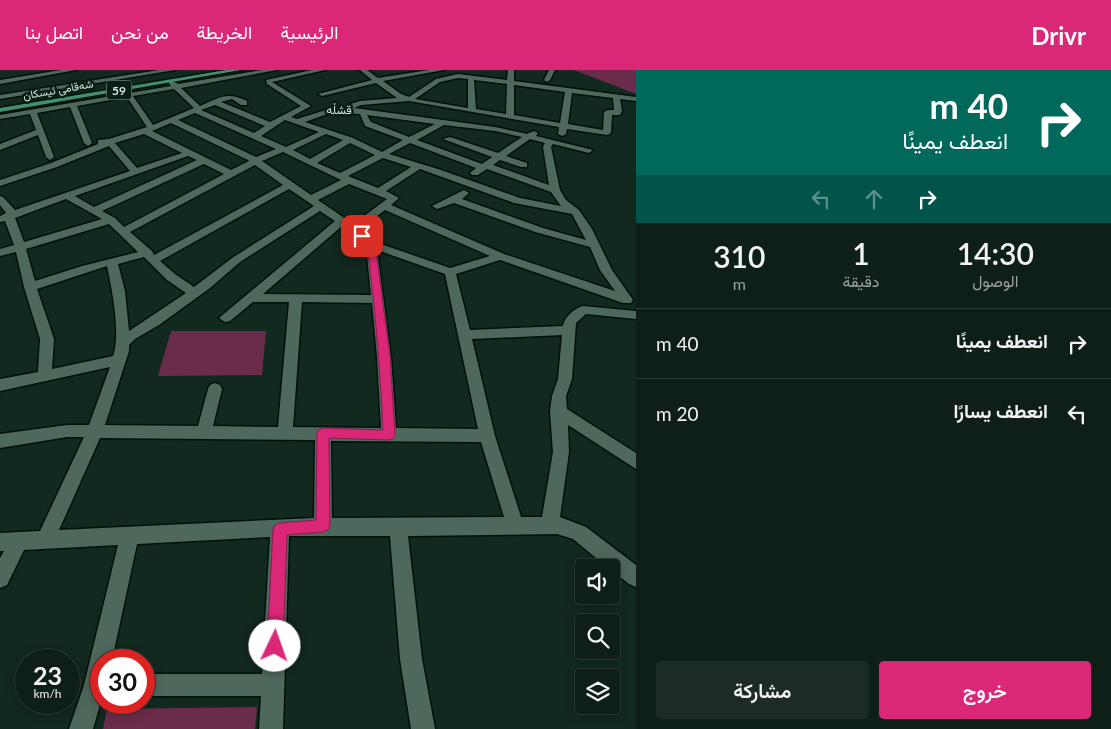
<!DOCTYPE html>
<html lang="ar">
<meta charset="utf-8">
<style>
:root{--surface:#0e1f17;--page:#1c2c24;--text:#f1f3f6;--muted:#9ba2a1;--line:#2e3d36;--accent:#db2777}
body{margin:0;font-family:Lato,Vazirmatn,sans-serif;background:var(--page);color:var(--text);direction:rtl;height:100vh;display:flex;flex-direction:column;font-size:19px;white-space:nowrap}
*{box-sizing:border-box;margin:0}
p{font-size:16px;color:var(--muted)}
.icon{flex:none;width:28px;height:28px;fill:none;stroke:currentColor;stroke-width:2;stroke-linecap:round;stroke-linejoin:round}
.map{position:relative;flex:1;overflow:hidden;direction:ltr}
.details{display:flex;flex-direction:column;background:var(--surface);width:475px}
.details>*{flex:none}
.banner{background:#00695c;color:#fff;overflow:hidden}
.tools{position:absolute;left:575px;top:489px;display:grid;gap:10px}
.tools a{display:grid;place-items:center;width:45px;height:45px;border-radius:5px;background:var(--surface);box-shadow:0 2px 12px #0003,0 0 0 1px var(--line);font-size:25px}
.speed{position:absolute;left:15px;top:579px;display:flex;gap:10px;font-size:25px;font-weight:700;text-align:center}
.speed>*{display:grid;place-content:center;width:65px;height:65px;border-radius:50%;background:var(--surface);box-shadow:0 2px 12px #0003,0 0 0 1px var(--line);line-height:1}
.speed small{font-size:12px;font-weight:400}
.speed .limit{border:8px solid #d22;background:#fff;color:#111}
.pin{position:absolute;display:grid;place-items:center;width:42px;height:42px;color:#fff;margin:-21px;border-radius:10px;box-shadow:0 2px 8px #0006}
.me{position:absolute;width:55px;margin:-28px;rotate:3deg;stroke-linejoin:round;filter:drop-shadow(0 0 4px #0008)}
.turn{display:flex;align-items:center;gap:18px;height:105px;padding:0 20px;font-size:22px}
.turn .icon{width:65px;height:65px;stroke-width:2.5}
.turn b{display:block;font-size:35px;line-height:42px}
.lanes{display:flex;align-items:center;height:48px;padding:0 20px;background:#0003;justify-content:center;gap:25px;direction:ltr}
.lanes .off{opacity:.35}
.eta{display:flex;justify-content:space-evenly;align-items:center;height:85px;text-align:center}
.eta b{font-size:30px;font-weight:600;line-height:35px}
.action{display:flex;gap:10px;margin-top:auto;padding:10px 20px}
.action a{flex:1;height:58px;border-radius:5px;background:var(--accent);color:#fff;font-size:20px;font-weight:600;line-height:58px;text-align:center}
.action a+a{background:var(--page);color:var(--text)}
ul{padding:0;list-style:none}
li{display:flex;align-items:center;gap:15px;height:70px;padding:0 20px;border-top:1px solid var(--line)}
li div{flex:1}
li b{display:block;font-size:19px}
li em{font-style:normal}
header{display:flex;align-items:center;gap:30px;box-sizing:border-box;height:70px;padding:0 25px;background:var(--accent);color:#fff}
header strong{font-size:24px}
nav{display:flex;gap:28px;margin-inline-start:auto;font-size:18px}
main{display:flex;flex:1;min-height:0}
.map>svg:first-child{display:block}
</style>
<header>
<strong>Drivr</strong>
<nav><a>الرئيسية</a><a>الخريطة</a><a>من نحن</a><a>اتصل بنا</a></nav>
</header>
<main>
<section class="details">
<div class="banner">
<div class="turn"><svg class="icon" aria-label="right" viewBox="0 0 24 24"><path d="M7 20v-9h11M14 6l5 5-5 5"/></svg><div><b>40 m</b>انعطف يمينًا</div></div>
<div class="lanes"><svg class="icon off" aria-label="left" viewBox="0 0 24 24"><path d="M17 20v-9H6M10 6l-5 5 5 5"/></svg><svg class="icon off" aria-label="ahead" viewBox="0 0 24 24"><path d="M12 20V5M6 11l6-6 6 6"/></svg><svg class="icon" aria-label="right" viewBox="0 0 24 24"><path d="M7 20v-9h11M14 6l5 5-5 5"/></svg></div>
</div>
<div class="eta">
<div><b>14:30</b><p>الوصول</p></div>
<div><b>1</b><p>دقيقة</p></div>
<div><b>310</b><p>m</p></div>
</div>
<ul>
<li><svg class="icon" aria-label="right" viewBox="0 0 24 24"><path d="M7 20v-9h11M14 6l5 5-5 5"/></svg><div><b>انعطف يمينًا</b></div><em>40 m</em></li>
<li><svg class="icon" aria-label="left" viewBox="0 0 24 24"><path d="M17 20v-9H6M10 6l-5 5 5 5"/></svg><div><b>انعطف يسارًا</b></div><em>20 m</em></li>
</ul>
<div class="action"><a>خروج</a><a>مشاركة</a></div>
</section>
<div class="map">
<svg width="636" height="659" viewBox="0 0 636 659">
<rect width="100%" height="100%" fill="#12291f"/>
<!-- green -->
<g fill="#6b2c4b">
<path d="M574,0H636V24Z"/>
<path d="M171,261H266L262,305L158,306Z"/>
<path d="M257,637L255,659H103L107,639Z"/>
</g>
<g fill="none" stroke-linecap="round" stroke-linejoin="round">
<defs>
<g id="minor">
<path d="M61,0H76L0,14V10Z"/>
<path d="M159,0H175L0,29V25Z"/>
<path d="M262,0H277L181,18L200,36C219,28 227,21 247,31V35H241L232,29L221,32L270,52L301,36L267,14L266,10L312,0H325L272,12L311,36L291,47L297,49L329,39H347V35L360,31L397,28L376,13L322,26L318,24L372,10L360,0H367L378,8L429,0H444L383,11L401,24L409,27L436,9L458,4L507,10L508,0H514V11L636,27V31L620,29L622,41L620,45H612L611,63L607,65L567,59L566,64L562,66L558,64L559,57L409,31L361,35L354,38L495,57L527,64L534,61L538,63L536,66L593,80L589,83L553,74L551,77L560,120L566,130L579,140L592,159L612,200L633,230L631,233H623L500,190L456,204L470,260L563,256C564,247 575,238 583,236L636,241V249L586,244L576,253L572,309L566,326L567,339L636,383V399L568,355L569,382L560,447L586,457L636,495V517L629,514L611,500V498H608L573,469L557,464L408,466L422,589L435,659H411L400,589L390,466H289L283,659H259L261,626H144V604H262L270,467L137,474L112,590H101V631L93,659H69L84,615L118,475L24,480L7,515L0,518V488L4,481H0V463L40,461L84,367H67L0,378V364L67,355H89L110,297L0,321V309L38,302L40,269L24,217L16,182L0,186V179L14,175L5,151L0,152V146L6,143L0,135V126L3,127L15,140L130,101L109,76L57,97L0,116V110L51,93L98,74V70L109,69L147,57L127,27L77,36L92,73L88,76L84,73L70,37L37,43L54,87L50,90L46,87L38,65L0,80V74L36,60L30,44L0,49V45L171,16L168,12L171,10L178,14ZM458,8L468,9V38L415,29L440,12ZM474,10L507,14L506,44L476,39ZM514,15L565,22L560,53L514,45ZM174,19L194,38L153,55L133,26ZM572,23L613,28L614,40H608L604,42L603,60L568,54ZM215,35L265,56L254,63L201,40ZM195,43L276,79L256,87L178,50ZM330,43L360,44L365,56L403,70L382,82L353,68L305,52ZM367,45L435,54L409,67L371,52ZM285,50L319,62L286,77L261,66ZM171,53L248,90L249,91L231,100L152,61ZM444,55L495,61L522,67L498,83L450,67L443,69L492,87L482,94L417,70ZM144,64L182,83L137,98L115,73ZM326,64L343,70L310,89L293,80ZM530,69L545,73L543,77L549,115L493,95L500,90L521,97H527V93L506,86ZM350,73L375,85L340,103L317,93ZM410,73L476,98L470,103L472,105H478L487,99L551,122L561,136L520,128L441,100L389,84ZM283,82L341,110L311,125L262,91ZM188,86L197,90L94,137L75,126ZM383,88L411,97L378,118L348,106ZM204,94L224,104L124,157L115,148L102,141ZM255,95L283,115L154,185L152,181L130,162ZM420,99L514,133L572,144L586,170L543,158L462,129L469,123L464,120L432,136L437,139L454,133L535,162L590,177L600,200L615,221L504,184L391,135L399,128L386,121ZM349,114L387,129L353,154L318,130ZM289,119L314,136L232,188L194,217L175,204L160,191ZM66,129L102,149L24,172L15,148ZM385,140L490,186L450,198L375,172L360,159ZM320,141L335,151L219,248L225,252L230,251L253,232H289L278,357L213,356L222,319L220,315L215,313L210,315L208,319L198,356L105,355L129,281V275L135,269L159,255L210,218L240,192ZM109,154L138,182L82,196L35,211L26,179ZM342,156L366,175L371,225L263,224ZM377,180L445,204L478,359L396,358L391,287ZM144,187L167,210L186,223L129,261L125,221L118,194ZM107,196C112,219 121,264 113,286L52,299L54,269L37,219ZM302,232L372,233L377,287L381,358L293,357ZM562,265L558,309L552,326L550,341L553,382L542,447H521L495,366L472,269ZM100,368L315,370L314,448L59,460ZM331,371L481,372L504,447L332,448Z"/>
<path d="M549,0H555L550,10L547,12L544,10Z"/>
</g>
<path id="major" d="M226,0H241L0,42V38Z"/>
</defs>
<!-- minor casing -->
<use href="#minor" stroke="#001109" stroke-width="3"/>
<!-- major casing -->
<use href="#major" stroke="#001109" stroke-width="3"/>
<!-- minor -->
<use href="#minor" fill="#4f685c" fill-rule="evenodd"/>
<!-- major -->
<use href="#major" fill="#448e70" fill-rule="evenodd"/>
</g>
<!-- route -->
<path fill="#db2777" stroke="#8e194d" d="M359,164H365L375,174L390,287L395,365L393,369L389,370L329,368L330,456L328,460L323,462L287,465L283,576L280,582L275,584L269,582L267,576L273,459L275,455L280,453L316,450L317,363L319,360L323,358L383,360C380,298 375,236 367,174L359,168Z"/>
<g text-anchor="middle" dominant-baseline="central" stroke-width="5" stroke-linejoin="round" paint-order="stroke">
<!-- far-street labels -->
<g font-size="11" fill="#d8e5de" stroke="#081f16">
<text transform="translate(58 19) rotate(-10)">شەقامی ئیسکان</text>
</g>
<!-- shield labels -->
<rect fill="#081f16" stroke="#9aaaa2" stroke-width="1" x="106.5" y="10.5" width="25" height="19" rx="4"/>
<g font-size="12" font-weight="bold" fill="#d8e5de">
<text x="119" y="20">59</text>
</g>
<!-- far-neighbourhood labels -->
<g font-size="12" fill="#d8e5de" stroke="#081f16">
<text x="339" y="39">قشڵه‌</text>
</g>
</g>
</svg>
<div class="tools">
<a><svg class="icon" aria-label="sound" viewBox="0 0 24 24"><path d="M4 9h4l5-4v14l-5-4H4zM17 9q2 3 0 6"/></svg></a>
<a><svg class="icon" aria-label="search" viewBox="0 0 24 24"><circle cx="10" cy="10" r="6"/><path d="M15 15l6 6"/></svg></a>
<a><svg class="icon" aria-label="layers" viewBox="0 0 24 24"><path d="M12 4l9 5-9 5-9-5zM3 14l9 5 9-5"/></svg></a>
</div>
<div class="speed"><div>23<small>km/h</small></div><div class="limit">30</div></div>
<div class="pin" style="left:362px;top:166px;background:#d93025"><svg class="icon" aria-label="arrive" viewBox="0 0 24 24"><path d="M6 21V4h12l-3 4 3 4H6"/></svg></div>
<svg class="me" style="left:275px;top:576px" viewBox="-20 -20 40 40"><circle r="19" fill="#fff"/><path d="M0-13L10 11 0 6-10 11z" fill="#db2777"/></svg>
</div>
</main>
